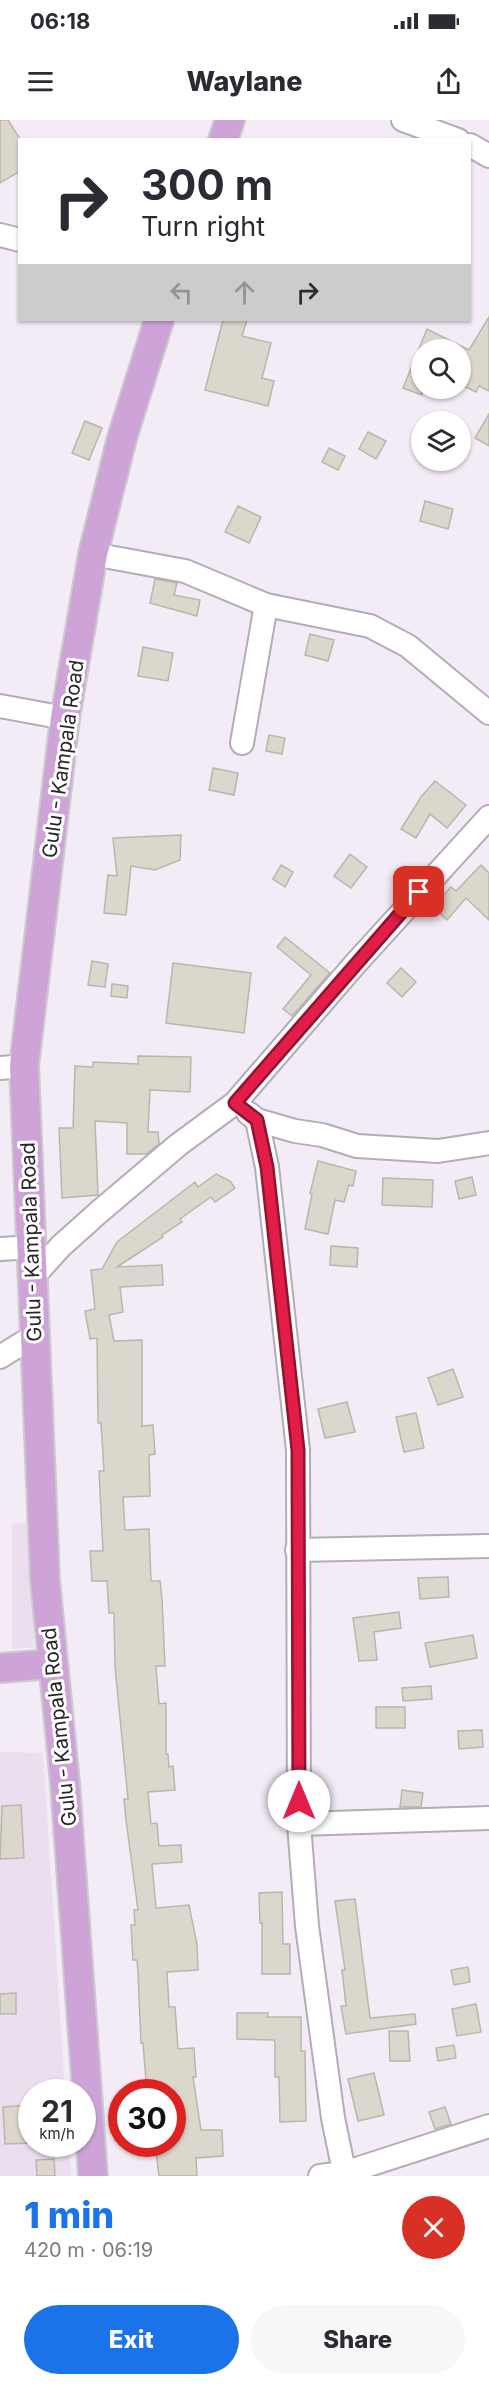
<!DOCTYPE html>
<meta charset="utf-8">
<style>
:root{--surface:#fff;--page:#f7f7f7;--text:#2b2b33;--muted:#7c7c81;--accent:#1a73e8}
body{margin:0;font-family:Inter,sans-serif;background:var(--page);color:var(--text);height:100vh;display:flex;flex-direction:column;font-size:22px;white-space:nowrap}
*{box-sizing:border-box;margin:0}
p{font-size:20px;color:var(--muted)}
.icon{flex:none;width:33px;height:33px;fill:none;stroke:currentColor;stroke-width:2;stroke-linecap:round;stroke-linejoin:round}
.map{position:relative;height:2056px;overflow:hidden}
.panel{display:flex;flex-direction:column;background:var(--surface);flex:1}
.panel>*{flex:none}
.hud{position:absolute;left:18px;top:18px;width:453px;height:183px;border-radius:0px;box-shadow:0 2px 4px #0004;background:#fff;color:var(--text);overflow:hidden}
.tools{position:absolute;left:411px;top:219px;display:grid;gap:12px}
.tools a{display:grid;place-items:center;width:60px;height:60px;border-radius:50%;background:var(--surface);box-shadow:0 2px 4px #0004;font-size:30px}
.speed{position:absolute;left:18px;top:1959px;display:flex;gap:12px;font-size:30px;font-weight:700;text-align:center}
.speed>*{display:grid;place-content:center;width:78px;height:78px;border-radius:50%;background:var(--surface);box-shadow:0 2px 4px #0004;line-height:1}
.speed small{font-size:15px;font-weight:400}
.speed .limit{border:9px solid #d22;background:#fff;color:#111}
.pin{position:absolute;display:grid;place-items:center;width:51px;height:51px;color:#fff;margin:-26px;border-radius:12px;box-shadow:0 3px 9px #0006}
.me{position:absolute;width:66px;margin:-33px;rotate:0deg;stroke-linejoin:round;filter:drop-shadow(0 0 4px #0008)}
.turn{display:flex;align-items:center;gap:21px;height:126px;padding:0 24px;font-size:27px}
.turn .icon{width:78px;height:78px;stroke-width:2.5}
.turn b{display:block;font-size:42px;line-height:51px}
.lanes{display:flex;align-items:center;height:57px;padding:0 24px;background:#0003;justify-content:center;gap:30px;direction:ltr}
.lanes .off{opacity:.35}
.round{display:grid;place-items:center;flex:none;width:63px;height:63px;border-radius:32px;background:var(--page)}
.head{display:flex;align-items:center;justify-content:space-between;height:102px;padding:0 24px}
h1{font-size:36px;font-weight:800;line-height:45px;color:var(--accent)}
.action{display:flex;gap:12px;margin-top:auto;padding:12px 24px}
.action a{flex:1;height:69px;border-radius:36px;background:var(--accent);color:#fff;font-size:24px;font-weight:800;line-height:69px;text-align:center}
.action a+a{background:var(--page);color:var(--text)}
.status{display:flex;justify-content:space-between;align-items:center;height:42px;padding:0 30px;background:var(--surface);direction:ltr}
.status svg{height:16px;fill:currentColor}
header{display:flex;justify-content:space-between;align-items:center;height:78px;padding:0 24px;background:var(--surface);font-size:27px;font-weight:800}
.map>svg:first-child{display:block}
</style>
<div class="status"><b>06:18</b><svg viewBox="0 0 49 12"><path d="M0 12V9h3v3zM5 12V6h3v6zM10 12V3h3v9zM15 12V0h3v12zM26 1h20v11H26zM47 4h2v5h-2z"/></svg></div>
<header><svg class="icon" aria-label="menu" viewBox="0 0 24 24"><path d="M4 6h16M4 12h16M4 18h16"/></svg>Waylane<svg class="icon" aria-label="share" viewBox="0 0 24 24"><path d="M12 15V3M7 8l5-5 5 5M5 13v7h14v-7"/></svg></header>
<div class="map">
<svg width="489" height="2056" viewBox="0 0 489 2056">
<rect width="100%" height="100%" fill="#f3ebf5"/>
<!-- built -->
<g fill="#ebdeee">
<path d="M32,1402L34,1527L12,1529V1404Z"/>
<path d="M0,1632L43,1633L65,1972H32V2024H69L71,2056H0Z"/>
</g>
<!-- building -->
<g fill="#dbd7cc" stroke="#bab6ab" stroke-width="1.5">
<path d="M0,0H8L20,19V51L0,63Z"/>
<path d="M489,197V271L479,266L476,272L460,264V230H422V275L403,268L427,209L469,230Z"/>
<path d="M223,200H247L242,216L271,223L262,258L274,261L268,286L205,270Z"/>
<path d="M489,294V326L475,318Z"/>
<path d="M85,301L102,308L89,340L72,333Z"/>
<path d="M368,312L386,321L376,339L359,329Z"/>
<path d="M329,328L345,336L338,350L322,342Z"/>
<path d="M425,381L453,389L448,409L420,401Z"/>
<path d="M238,386L261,397L249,423L225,412Z"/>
<path d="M155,459L177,463L174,475L200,480L197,496L150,483Z"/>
<path d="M310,514L334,520L328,541L305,535Z"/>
<path d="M143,527L173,533L168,561L138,556Z"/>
<path d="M269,615L285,618L282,634L266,631Z"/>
<path d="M213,648L238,653L234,675L209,670Z"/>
<path d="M435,661L466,685L447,708L430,694L416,718L401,709L421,677Z"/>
<path d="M181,715L180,740L155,750L131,746L126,795L104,793L108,755L117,756L113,718Z"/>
<path d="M350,734L367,747L351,768L334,756Z"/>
<path d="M281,745L293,752L285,767L273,759Z"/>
<path d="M481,745L489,753V800L466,778L447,800L433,787L451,767L456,771Z"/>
<path d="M285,817L330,853L292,896L283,889L311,855L277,827Z"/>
<path d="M92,841L108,844L105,867L88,865Z"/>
<path d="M173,843L251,853L244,913L166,903Z"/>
<path d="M401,848L416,862L402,877L387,863Z"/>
<path d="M112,864L128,866L127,878L111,876Z"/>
<path d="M138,936L191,937L190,972L150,970L148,1012H158L159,1024L146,1034H127V1003L95,1001L98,1075L62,1078L59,1008H73L75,946L93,947V942L138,944Z"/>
<path d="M318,1041L356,1051L353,1066L349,1065L344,1082L335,1080L328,1114L305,1109L312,1074L310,1073Z"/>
<path d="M216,1054L230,1061L235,1068L215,1082L211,1077L180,1099L182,1102L162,1115L163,1117L117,1147L162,1145L163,1165L120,1167L123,1192L109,1195L114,1221L142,1220V1306L153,1305L155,1334L149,1335L150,1376L123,1377L125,1410L149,1409L151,1461H160L162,1478L165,1546H156L159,1584L166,1583V1634H168L169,1647L173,1646L175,1670L148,1672L151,1704L157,1703L159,1726L181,1725L182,1742L152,1744L156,1788L189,1785L197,1824L198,1850L167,1852L169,1887H175L178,1929L194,1928L196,1957H193L201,2010H222L223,2036L196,2038L197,2056H159L155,2024H172V1972H151L150,1960H146L143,1923H141L138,1853L137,1840H133L131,1805H135L134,1790H138L126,1700L124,1679H128L115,1547L114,1493H109L107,1461H92L90,1431H103L99,1351H104L101,1303H98L97,1218L90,1219L85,1191L95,1189L91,1150L102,1149L117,1122L195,1062L198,1067Z"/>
<path d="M472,1057L476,1075L459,1079L455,1061Z"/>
<path d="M383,1058L433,1060L432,1087L382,1085Z"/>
<path d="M331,1126L358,1128L357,1147L330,1145Z"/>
<path d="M453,1249L463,1277L438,1285L428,1258Z"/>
<path d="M347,1282L355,1312L325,1318L318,1289Z"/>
<path d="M416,1293L424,1328L404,1332L396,1297Z"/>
<path d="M448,1457L449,1477L420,1479L418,1458Z"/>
<path d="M399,1492L401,1508L374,1512L377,1540L359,1541L353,1498Z"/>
<path d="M473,1515L477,1538L430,1547L425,1523Z"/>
<path d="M431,1566L432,1579L403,1581L402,1568Z"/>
<rect x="376" y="1587" width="29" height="21"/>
<path d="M482,1610L483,1627L459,1629L458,1611Z"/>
<path d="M402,1670L423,1673L421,1687H400Z"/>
<path d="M21,1685L24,1738L0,1739L2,1686Z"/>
<path d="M282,1772L283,1824H290V1854H262V1803H260L259,1773Z"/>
<path d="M355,1779L370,1898L415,1894L416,1904L346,1914L341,1886H346L342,1850H345L335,1781Z"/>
<path d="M468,1847L470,1862L454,1865L451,1850Z"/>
<path d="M16,1873V1894H0V1874Z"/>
<path d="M476,1884L481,1912L457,1916L452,1889Z"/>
<path d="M237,1893H268L267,1897H301V1931H305L306,2001L280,2002L279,1957H275V1923L274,1920L237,1919Z"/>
<path d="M389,1911H408L410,1941H390Z"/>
<path d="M454,1925L456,1938L438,1941L436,1928Z"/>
<path d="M374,1953L384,1995L358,2001L348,1959Z"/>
<path d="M31,1985L32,2023L5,2024L3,1987Z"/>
<path d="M445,1987L451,2004L435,2009L429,1992Z"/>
<path d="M54,2039L55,2056H37L36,2040Z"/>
</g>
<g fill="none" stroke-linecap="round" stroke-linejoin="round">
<defs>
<g id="minor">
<path d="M403,0L458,20"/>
<path d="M470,25L489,36"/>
<path d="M0,115L20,120"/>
<path d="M93,434L185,451L266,485L370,506L408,526L489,593"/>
<path d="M0,586L65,598"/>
<path d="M242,623L266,485"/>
<path d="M0,948L24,946"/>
<path d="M248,993L257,1000L295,1011L322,1015L357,1026L438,1031L489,1023"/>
<path d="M257,1000L267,1047L298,1330L299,1704L307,1806L333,1998L345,2056"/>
<path d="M0,1129L33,1127"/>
<path d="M34,1156L61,1126L99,1092L178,1025L235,983L356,843L489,697"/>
<path d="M0,1237L34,1216"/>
<path d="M297,1430L489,1426"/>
<path d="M299,1704L489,1698"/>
<path d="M320,2056L344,2053L489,2006"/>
</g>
<g id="major">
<path d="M223,20L230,0"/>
<path d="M0,1548L52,1544"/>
<path d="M93,2056L65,1663L45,1460L24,946L65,598L93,434L122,318L159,200"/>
</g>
</defs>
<!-- minor casing -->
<use href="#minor" stroke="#b4acb6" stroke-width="26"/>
<!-- major casing -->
<use href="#major" stroke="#cbcbcc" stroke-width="32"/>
<!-- minor -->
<use href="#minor" stroke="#fff" stroke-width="22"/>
<!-- major -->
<use href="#major" stroke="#cea4d8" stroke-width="28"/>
</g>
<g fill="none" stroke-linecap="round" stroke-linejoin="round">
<defs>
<path id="route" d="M299,1681L298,1330L267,1047L257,1000L235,983L419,772"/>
</defs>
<!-- route casing -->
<use href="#route" stroke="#92132f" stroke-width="15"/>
<!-- route -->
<use href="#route" stroke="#e11d48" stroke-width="10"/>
</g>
<g text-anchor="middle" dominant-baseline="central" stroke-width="6" stroke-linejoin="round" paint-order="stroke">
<!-- street labels -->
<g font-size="20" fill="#282529" stroke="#fff">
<text transform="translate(63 639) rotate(-82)">Gulu - Kampala Road</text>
<text transform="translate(31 1122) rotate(-92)">Gulu - Kampala Road</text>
<text transform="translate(59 1607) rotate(-96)">Gulu - Kampala Road</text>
</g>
</g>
</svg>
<div class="tools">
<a><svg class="icon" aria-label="search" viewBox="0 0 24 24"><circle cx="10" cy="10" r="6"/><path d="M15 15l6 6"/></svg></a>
<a><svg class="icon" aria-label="layers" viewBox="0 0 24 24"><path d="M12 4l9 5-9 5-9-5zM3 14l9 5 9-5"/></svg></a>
</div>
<div class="speed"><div>21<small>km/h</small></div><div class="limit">30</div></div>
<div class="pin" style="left:419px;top:772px;background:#d93025"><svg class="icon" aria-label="arrive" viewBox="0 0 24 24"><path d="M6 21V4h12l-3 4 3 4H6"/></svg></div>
<svg class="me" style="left:299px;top:1681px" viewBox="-20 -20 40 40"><circle r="19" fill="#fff"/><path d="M0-13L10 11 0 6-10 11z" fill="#e11d48"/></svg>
<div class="hud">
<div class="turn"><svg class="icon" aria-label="right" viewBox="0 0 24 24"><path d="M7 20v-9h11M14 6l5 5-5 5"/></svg><div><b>300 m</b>Turn right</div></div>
<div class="lanes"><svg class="icon off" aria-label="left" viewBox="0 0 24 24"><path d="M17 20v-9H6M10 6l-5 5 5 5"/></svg><svg class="icon off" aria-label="ahead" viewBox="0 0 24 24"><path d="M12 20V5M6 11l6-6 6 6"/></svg><svg class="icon" aria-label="right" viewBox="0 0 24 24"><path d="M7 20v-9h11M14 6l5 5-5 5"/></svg></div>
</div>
</div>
<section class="panel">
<div class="head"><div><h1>1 min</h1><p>420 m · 06:19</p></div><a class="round" style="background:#d93025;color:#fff"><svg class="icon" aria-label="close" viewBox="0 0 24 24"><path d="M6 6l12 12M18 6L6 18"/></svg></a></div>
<div class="action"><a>Exit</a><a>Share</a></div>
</section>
